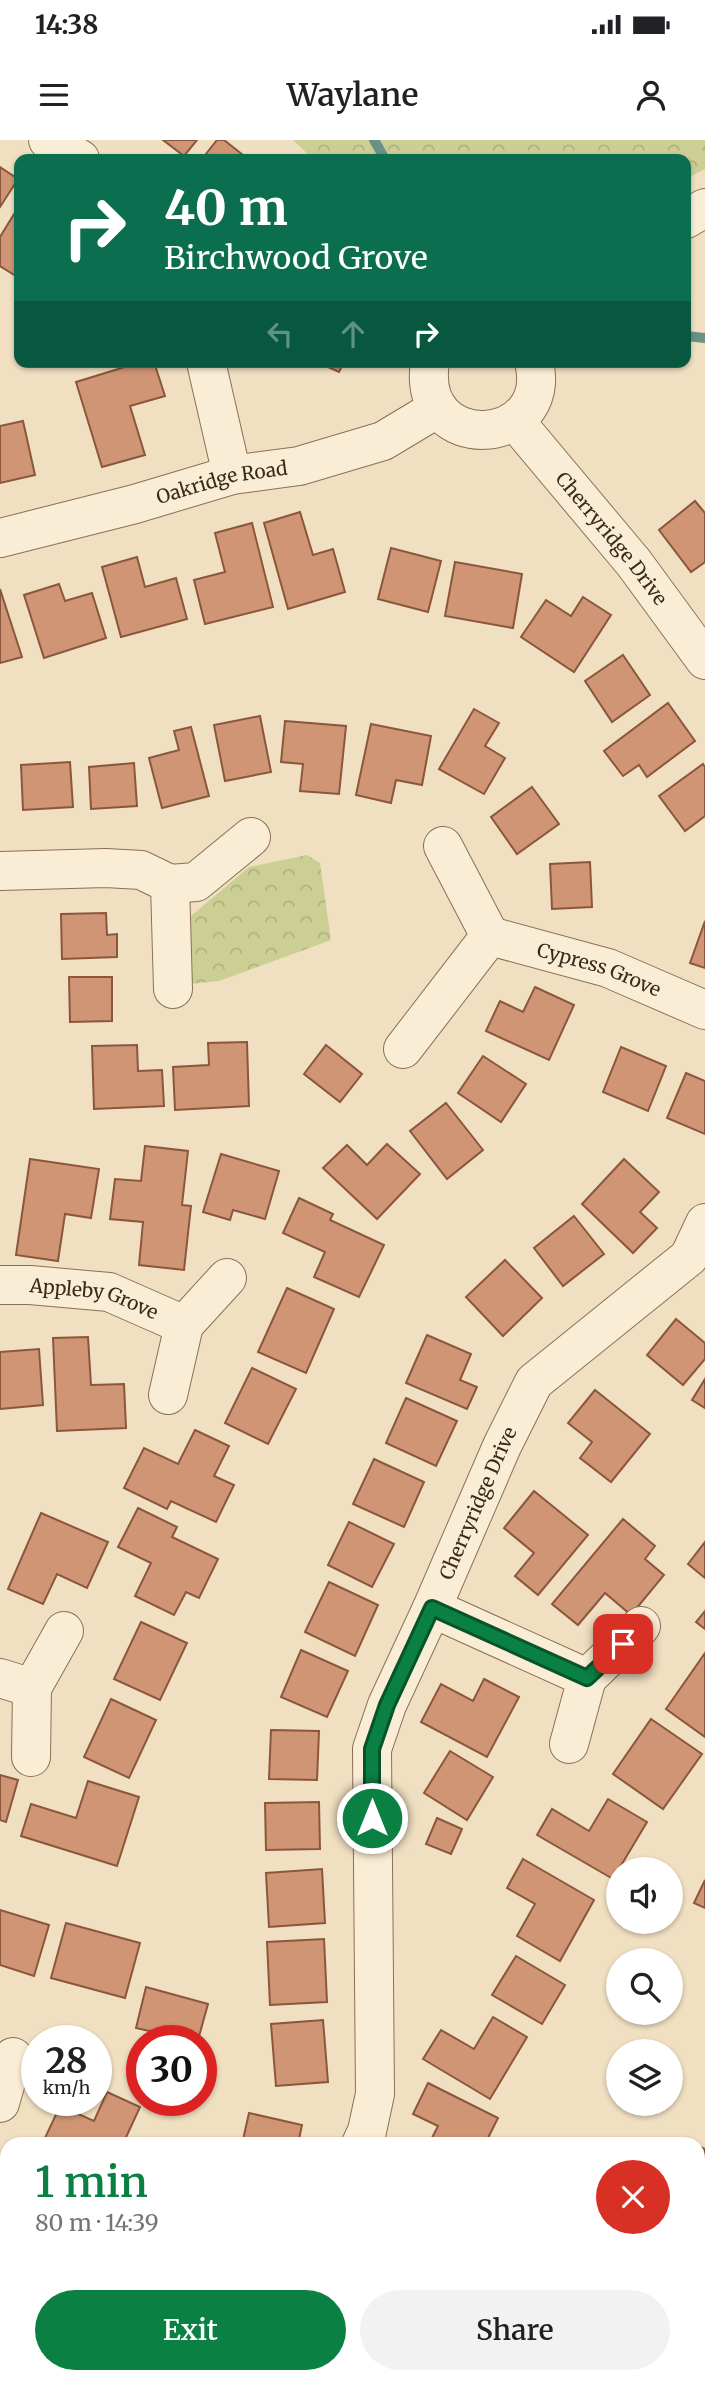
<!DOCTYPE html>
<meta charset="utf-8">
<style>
:root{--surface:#fff;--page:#f2f2f2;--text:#202124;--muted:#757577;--accent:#0b8043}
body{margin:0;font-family:Merriweather,serif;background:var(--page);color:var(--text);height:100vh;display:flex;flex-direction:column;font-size:26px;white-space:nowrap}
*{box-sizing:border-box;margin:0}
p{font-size:23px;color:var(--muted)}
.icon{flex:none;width:38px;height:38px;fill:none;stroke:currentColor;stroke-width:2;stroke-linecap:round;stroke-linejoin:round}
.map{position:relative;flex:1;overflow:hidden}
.panel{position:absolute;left:0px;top:1997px;width:705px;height:247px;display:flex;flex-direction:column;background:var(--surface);border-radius:21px 21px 0 0;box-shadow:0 2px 5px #0004}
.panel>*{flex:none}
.banner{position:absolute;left:14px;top:14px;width:677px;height:214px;border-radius:14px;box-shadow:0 2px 5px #0004;background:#0b6e4f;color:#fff;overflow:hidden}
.controls{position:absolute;left:606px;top:1717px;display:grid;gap:14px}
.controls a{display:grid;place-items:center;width:77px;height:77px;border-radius:50%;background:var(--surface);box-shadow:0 2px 5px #0004;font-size:35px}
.speed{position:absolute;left:21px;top:1885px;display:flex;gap:14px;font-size:35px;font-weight:700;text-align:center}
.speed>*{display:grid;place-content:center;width:91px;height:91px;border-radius:50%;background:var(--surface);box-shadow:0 2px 5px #0004;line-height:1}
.speed small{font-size:18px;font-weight:400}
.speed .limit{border:10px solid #d22;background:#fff;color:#111}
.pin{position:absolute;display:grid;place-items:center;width:60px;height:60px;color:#fff;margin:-30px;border-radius:14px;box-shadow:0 4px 10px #0006}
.me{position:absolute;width:77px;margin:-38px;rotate:0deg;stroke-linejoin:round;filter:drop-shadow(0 0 5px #0008)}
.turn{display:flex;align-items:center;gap:24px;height:147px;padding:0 35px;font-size:32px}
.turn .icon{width:91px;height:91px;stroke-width:2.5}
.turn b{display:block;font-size:49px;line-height:60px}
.lanes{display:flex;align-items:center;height:66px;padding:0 35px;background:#0003;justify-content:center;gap:35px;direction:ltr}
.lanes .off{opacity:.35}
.round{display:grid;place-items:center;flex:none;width:74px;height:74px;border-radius:37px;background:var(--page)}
.head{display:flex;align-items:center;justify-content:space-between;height:119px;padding:0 35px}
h1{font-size:42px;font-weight:600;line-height:52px;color:var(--accent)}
.button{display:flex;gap:14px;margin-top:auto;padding:14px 35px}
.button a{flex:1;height:80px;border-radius:42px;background:var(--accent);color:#fff;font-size:28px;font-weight:600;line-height:80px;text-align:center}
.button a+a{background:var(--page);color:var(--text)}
.status{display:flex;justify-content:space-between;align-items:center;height:49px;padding:0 35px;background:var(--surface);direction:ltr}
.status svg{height:19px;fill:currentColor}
header{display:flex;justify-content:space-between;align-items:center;height:91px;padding:0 35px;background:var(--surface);font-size:32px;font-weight:600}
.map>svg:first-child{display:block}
</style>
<div class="status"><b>14:38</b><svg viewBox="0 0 49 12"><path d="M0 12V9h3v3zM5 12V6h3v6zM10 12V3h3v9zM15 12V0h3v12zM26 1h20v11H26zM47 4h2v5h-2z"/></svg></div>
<header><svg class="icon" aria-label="menu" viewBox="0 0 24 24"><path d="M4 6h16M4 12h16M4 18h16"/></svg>Waylane<svg class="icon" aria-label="person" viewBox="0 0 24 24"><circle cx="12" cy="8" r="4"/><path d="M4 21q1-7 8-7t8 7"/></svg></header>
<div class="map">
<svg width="705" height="2243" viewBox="0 0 705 2243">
<defs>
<pattern id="park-crowns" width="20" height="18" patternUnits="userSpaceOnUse" patternTransform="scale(1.75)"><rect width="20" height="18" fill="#cccf94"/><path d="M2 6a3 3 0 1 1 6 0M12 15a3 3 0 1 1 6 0" fill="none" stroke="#b0b27f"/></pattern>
</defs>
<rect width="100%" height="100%" fill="#f0dfc1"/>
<!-- park -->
<g fill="url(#park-crowns)">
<path d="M293,0H705V29L686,39V19H313Z"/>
<path d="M307,715L320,723L331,800L219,841L189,844L186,780L249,727Z"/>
</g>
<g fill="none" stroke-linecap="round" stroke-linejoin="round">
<!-- stream -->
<g stroke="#6a9185" stroke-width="10">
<path d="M374,0L385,19"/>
<path d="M686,196L705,198"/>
</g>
</g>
<!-- building -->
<g fill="#d09575" stroke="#8b573c" stroke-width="2">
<path d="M163,0H197L184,16Z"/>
<path d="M217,0H224L248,19H202Z"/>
<path d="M0,27L18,39L0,67Z"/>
<path d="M19,66V138L0,126V97Z"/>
<path d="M141,222H154L165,256L130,266L145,315L102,327L76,242Z"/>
<path d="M317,222H344L339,232Z"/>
<path d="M23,281L35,335L0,343V286Z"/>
<path d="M695,361L705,373V422L691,432L659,390Z"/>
<path d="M300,372L313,415L333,409L345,452L288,469L264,383Z"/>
<path d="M252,383L273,467L205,484L194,440L225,432L215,393Z"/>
<path d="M391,408L441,421L428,472L378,459Z"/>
<path d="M137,417L145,447L176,438L187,479L121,497L102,427Z"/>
<path d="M455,422L522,434L513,488L445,476Z"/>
<path d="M59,444L65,461L92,453L106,498L44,518L24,455Z"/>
<path d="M0,449L22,517L0,523Z"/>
<path d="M583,457L611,475L574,532L521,497L546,460L571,476Z"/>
<path d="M623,515L650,555L612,582L585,541Z"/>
<path d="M668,563L695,601L647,637L639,625L623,636L604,611Z"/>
<path d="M474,569L499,583L485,606L505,618L484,654L439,629Z"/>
<path d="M260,576L271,632L225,641L214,585Z"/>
<path d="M285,581L346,586L339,654L300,651L303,624L281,622Z"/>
<path d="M371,584L431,596L422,645L396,640L391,663L356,655Z"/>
<path d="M191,587L209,656L162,668L149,618L179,610L174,591Z"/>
<path d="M70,622L73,667L23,670L21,625Z"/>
<path d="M134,623L137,666L91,669L89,627Z"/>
<path d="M703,624L705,627V676L685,691L659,656Z"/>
<path d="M532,647L559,684L517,714L491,677Z"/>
<path d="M590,722L592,767L552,769L550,724Z"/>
<path d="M106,773L107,795L117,794V817L62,819L61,774Z"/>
<path d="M705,781V828L690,823Z"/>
<path d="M69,837H112V881L70,882Z"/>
<path d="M535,847L574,865L549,920L486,891L500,861L523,872Z"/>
<path d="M247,902L249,966L175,970L173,927L209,925L208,903Z"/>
<path d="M137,905L138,931L162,930L164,966L94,969L92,906Z"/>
<path d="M326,905L362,934L340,962L304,934Z"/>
<path d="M621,907L666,926L648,971L603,952Z"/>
<path d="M483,916L526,944L501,982L458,953Z"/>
<path d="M686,933L705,941V994L667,978Z"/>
<path d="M446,963L483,1010L447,1039L410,991Z"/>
<path d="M387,1004L420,1034L377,1079L323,1028L347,1005L367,1025Z"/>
<path d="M145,1006L188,1011L182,1065L191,1066L184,1130L139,1125L143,1082L110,1079L115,1039L141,1041Z"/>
<path d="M221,1014L279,1031L265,1079L233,1070L230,1080L203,1072Z"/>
<path d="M30,1019L99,1029L91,1078L65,1074L58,1121L16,1115Z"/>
<path d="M624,1019L659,1052L640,1072L657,1088L633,1113L582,1064Z"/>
<path d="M299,1058L333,1074L330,1080L384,1105L359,1157L314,1137L325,1112L283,1093Z"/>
<path d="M574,1076L604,1114L563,1146L534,1108Z"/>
<path d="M505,1120L542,1158L503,1196L466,1157Z"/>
<path d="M287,1148L334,1169L306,1233L258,1212Z"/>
<path d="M676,1179L705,1203V1219L683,1245L647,1215Z"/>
<path d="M427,1195L471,1214L460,1240L477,1247L467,1269L406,1243Z"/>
<path d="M88,1197L91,1245L124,1244L126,1288L57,1291L53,1198Z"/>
<path d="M39,1209L43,1265L0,1269V1212Z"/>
<path d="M252,1228L296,1249L268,1304L225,1283Z"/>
<path d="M705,1239V1268L692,1260Z"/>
<path d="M595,1250L650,1294L611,1342L580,1318L592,1302L568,1283Z"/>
<path d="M406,1258L457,1281L436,1326L386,1303Z"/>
<path d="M195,1290L229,1306L214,1336L234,1345L216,1382L171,1361L167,1369L124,1348L144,1308L178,1324Z"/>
<path d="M374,1319L424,1342L404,1387L353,1364Z"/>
<path d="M534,1351L588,1395L538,1455L515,1436L534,1413L504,1388Z"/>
<path d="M138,1368L177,1387L172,1397L218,1419L199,1458L186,1452L174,1475L135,1456L151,1423L118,1407Z"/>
<path d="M41,1373L108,1402L87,1448L57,1434L43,1464L8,1449Z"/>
<path d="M623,1379L655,1406L645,1419L664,1435L631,1475L605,1453L578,1485L552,1464Z"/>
<path d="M349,1382L394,1404L372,1447L328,1425Z"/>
<path d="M705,1402V1438L688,1424Z"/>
<path d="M329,1442L378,1465L355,1516L305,1492Z"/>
<path d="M705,1471V1489L696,1482Z"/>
<path d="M141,1482L187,1503L160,1560L114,1539Z"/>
<path d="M301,1510L348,1531L327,1577L281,1557Z"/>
<path d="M705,1513V1597L666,1569Z"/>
<path d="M484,1539L519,1557L487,1617L421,1582L441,1544L473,1561Z"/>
<path d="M111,1559L156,1580L129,1638L84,1617Z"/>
<path d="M651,1579L702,1614L663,1669L613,1634Z"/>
<path d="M271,1590L319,1591L317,1640L269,1639Z"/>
<path d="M450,1611L493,1637L467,1680L424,1653Z"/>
<path d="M0,1635L18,1640L6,1682L0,1680Z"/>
<path d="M88,1641L139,1657L117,1726L21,1696L31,1664L76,1678Z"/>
<path d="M608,1659L647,1682L613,1739L537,1695L552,1669L589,1691Z"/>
<path d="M319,1662L320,1709L266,1710L265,1663Z"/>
<path d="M437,1678L462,1689L451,1714L426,1704Z"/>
<path d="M523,1719L594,1760L560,1821L517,1796L535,1764L507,1748Z"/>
<path d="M322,1729L325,1783L269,1787L266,1733Z"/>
<path d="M705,1740V1768L694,1763Z"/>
<path d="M0,1770L49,1785L34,1836L0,1825Z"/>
<path d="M66,1783L140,1803L125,1858L51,1838Z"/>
<path d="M324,1799L327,1862L270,1865L267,1802Z"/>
<path d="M516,1816L565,1845L542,1884L492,1855Z"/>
<path d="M146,1847L208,1864L198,1900H156L158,1893L136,1888Z"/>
<path d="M493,1877L527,1897L490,1959L423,1919L441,1890L474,1909Z"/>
<path d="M323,1880L328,1942L276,1946L271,1884Z"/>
<path d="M428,1943L498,1978L485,2004H429L438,1986L413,1974Z"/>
<path d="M107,1952L140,1967L123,2004H51L44,2000L60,1966L94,1981Z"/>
<path d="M249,1973L302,1985L298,2004H242Z"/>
<path d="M698,2006L705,2009V2080L698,2077Z"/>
<path d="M698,2093L705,2096V2146L698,2162Z"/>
<path d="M7,2129V2178L0,2175V2146Z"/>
<path d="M0,2191L7,2194V2236H12L9,2243H0Z"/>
<path d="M143,2236H186L196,2241L195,2243H140Z"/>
<path d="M318,2236H368L372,2238L370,2243H315Z"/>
<path d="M626,2236H678L675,2243H642Z"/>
</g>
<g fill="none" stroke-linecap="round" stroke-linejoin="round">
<defs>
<g id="minor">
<path d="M48,0L80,19"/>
<path d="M686,79L705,68"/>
<path d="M206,222L232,335"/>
<path d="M430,222C415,317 555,308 534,222"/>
<path id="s1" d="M515,281L634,423L705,520"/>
<path id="s2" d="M0,398L135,364L232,335L299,326L383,301L438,268"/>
<path d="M0,731L106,728L141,730L170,744L173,849"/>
<path d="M170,744L196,742L251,697"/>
<path id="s3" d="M490,796L608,828L705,870"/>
<path d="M403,909L490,796L443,706"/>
<path id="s4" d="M0,1145H30L109,1152L184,1185"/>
<path d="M168,1255L184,1185L227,1138"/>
<path d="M432,1468L587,1538L569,1604"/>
<path d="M0,1538L32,1548"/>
<path d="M587,1538L641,1486"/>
<path d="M31,1617L32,1548L64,1491"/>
<path d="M0,1963L13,1917"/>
<path id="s5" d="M361,2004L367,1991L375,1954L372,1609L387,1565L432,1468L502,1306L534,1242L689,1117L705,1083"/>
<path d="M253,2243L256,2236"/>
</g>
</defs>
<!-- minor casing -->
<use href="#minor" stroke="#8b7058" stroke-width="40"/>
<!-- minor -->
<use href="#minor" stroke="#faedd5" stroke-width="38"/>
</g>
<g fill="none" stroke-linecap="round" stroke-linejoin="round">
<defs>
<path id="route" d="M372,1678V1609L387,1565L432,1468L587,1538L623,1504"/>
</defs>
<!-- route casing -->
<use href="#route" stroke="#07532c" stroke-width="18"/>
<!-- route -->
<use href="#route" stroke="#0b8043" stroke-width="12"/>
</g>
<g text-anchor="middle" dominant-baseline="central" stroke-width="7" stroke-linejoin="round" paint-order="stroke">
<!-- street labels -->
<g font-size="19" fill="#3a291d" stroke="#f7ead1">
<text stroke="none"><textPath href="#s2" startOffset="229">Oakridge Road</textPath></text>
<text stroke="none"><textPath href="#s1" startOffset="152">Cherryridge Drive</textPath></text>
<text stroke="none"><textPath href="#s3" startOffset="114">Cypress Grove</textPath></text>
<text stroke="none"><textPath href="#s4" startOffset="96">Appleby Grove</textPath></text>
<text stroke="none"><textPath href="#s5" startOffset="665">Cherryridge Drive</textPath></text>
</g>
</g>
</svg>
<div class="controls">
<a><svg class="icon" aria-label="sound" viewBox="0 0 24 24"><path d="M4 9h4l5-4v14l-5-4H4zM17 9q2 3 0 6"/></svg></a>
<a><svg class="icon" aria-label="search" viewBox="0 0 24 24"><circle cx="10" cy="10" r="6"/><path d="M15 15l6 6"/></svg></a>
<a><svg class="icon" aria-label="layers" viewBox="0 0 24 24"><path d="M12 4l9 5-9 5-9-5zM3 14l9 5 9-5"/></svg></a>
</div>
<div class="speed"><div>28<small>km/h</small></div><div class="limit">30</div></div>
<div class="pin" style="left:623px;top:1504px;background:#d93025"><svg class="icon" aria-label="arrive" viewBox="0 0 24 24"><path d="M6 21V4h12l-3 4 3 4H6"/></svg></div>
<svg class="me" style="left:372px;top:1678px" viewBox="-20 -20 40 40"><circle r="17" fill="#0b8043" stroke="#fff" stroke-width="3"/><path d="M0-11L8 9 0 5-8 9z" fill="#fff"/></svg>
<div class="banner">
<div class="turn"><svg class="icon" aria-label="right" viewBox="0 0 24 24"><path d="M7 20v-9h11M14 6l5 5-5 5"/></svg><div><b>40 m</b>Birchwood Grove</div></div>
<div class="lanes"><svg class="icon off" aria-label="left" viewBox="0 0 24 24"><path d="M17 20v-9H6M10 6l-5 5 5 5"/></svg><svg class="icon off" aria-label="ahead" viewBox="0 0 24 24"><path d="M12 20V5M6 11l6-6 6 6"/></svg><svg class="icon" aria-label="right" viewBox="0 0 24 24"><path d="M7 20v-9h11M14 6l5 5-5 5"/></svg></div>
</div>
<section class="panel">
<div class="head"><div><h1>1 min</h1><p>80 m · 14:39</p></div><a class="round" style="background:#d93025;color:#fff"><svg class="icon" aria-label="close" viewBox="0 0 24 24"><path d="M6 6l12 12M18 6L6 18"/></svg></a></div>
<div class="button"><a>Exit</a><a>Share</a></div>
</section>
</div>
